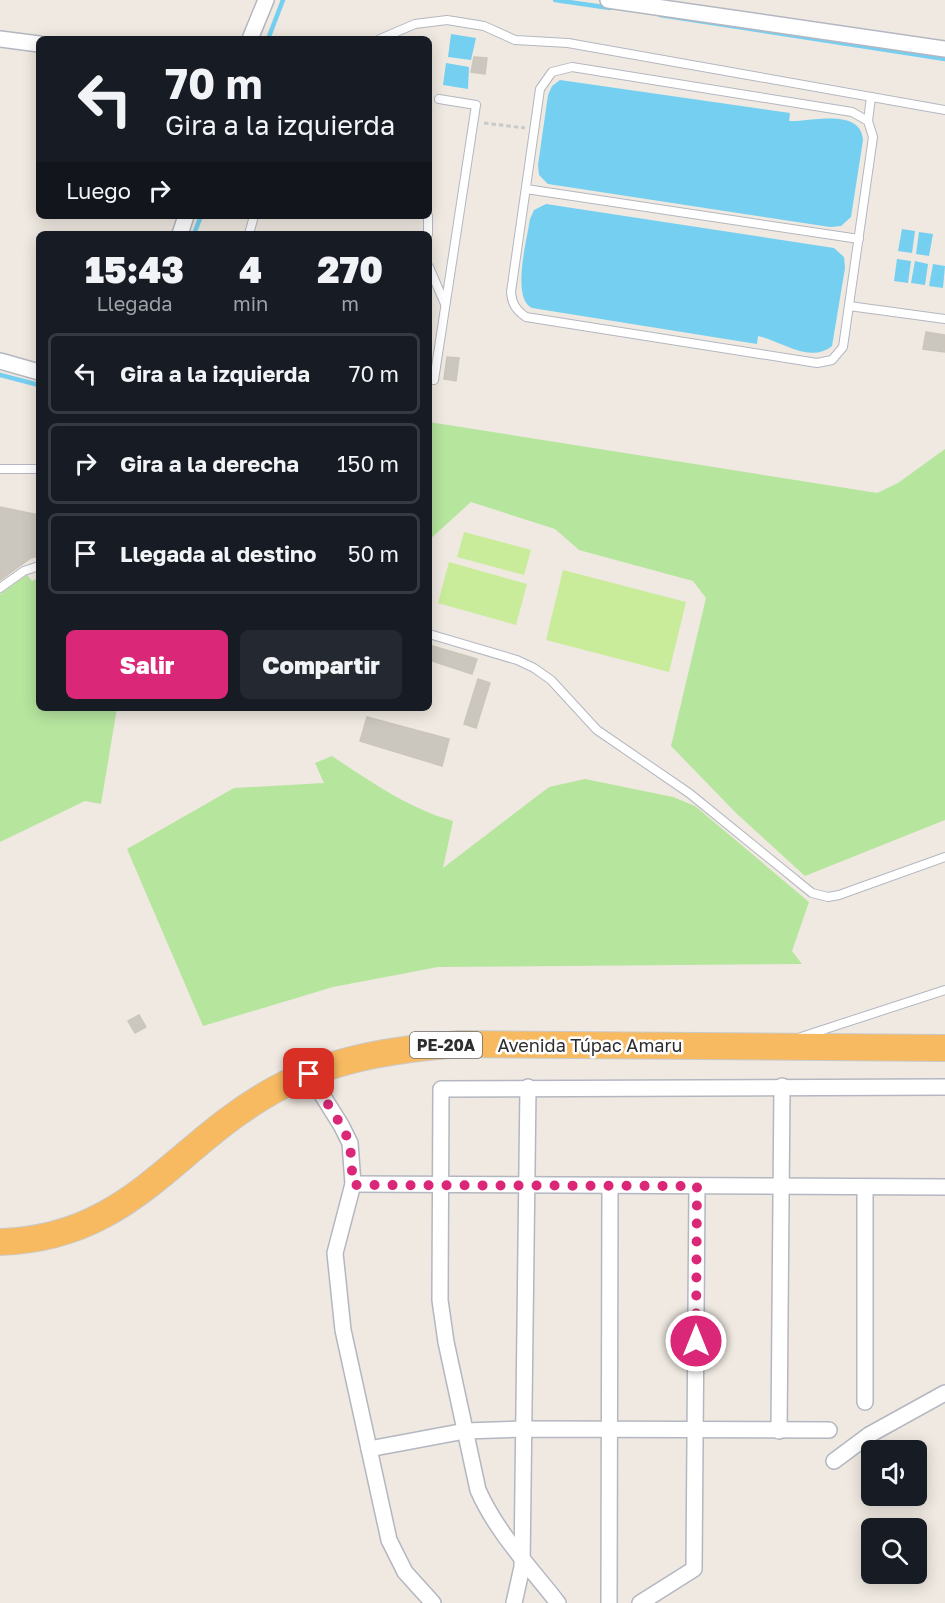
<!DOCTYPE html>
<html lang="es">
<meta charset="utf-8">
<style>
:root{--surface:#171b24;--page:#242831;--text:#f1f3f6;--muted:#9ea1a6;--line:#363941;--accent:#db2777}
body{margin:0;font-family:"Golos Text",sans-serif;background:var(--page);color:var(--text);height:100vh;display:flex;flex-direction:column;font-size:22px;white-space:nowrap}
*{box-sizing:border-box;margin:0}
p{font-size:20px;color:var(--muted)}
.icon{flex:none;width:33px;height:33px;fill:none;stroke:currentColor;stroke-width:2;stroke-linecap:round;stroke-linejoin:round}
.map{position:relative;flex:1;overflow:hidden}
.sheet{position:absolute;left:36px;top:231px;width:396px;height:480px;display:flex;flex-direction:column;background:var(--surface);border-radius:9px;box-shadow:0 3px 15px #0003}
.sheet>*{flex:none}
.guide{position:absolute;left:36px;top:36px;width:396px;height:183px;border-radius:9px;box-shadow:0 3px 15px #0003;background:#171b24;color:var(--text);overflow:hidden}
.buttons{position:absolute;left:861px;top:1440px;display:grid;gap:12px}
.buttons a{display:grid;place-items:center;width:66px;height:66px;border-radius:9px;background:var(--surface);box-shadow:0 3px 15px #0003;font-size:30px}
.pin{position:absolute;display:grid;place-items:center;width:51px;height:51px;color:#fff;margin:-26px;border-radius:12px;box-shadow:0 3px 9px #0006}
.me{position:absolute;width:66px;margin:-33px;rotate:0deg;stroke-linejoin:round;filter:drop-shadow(0 0 4px #0008)}
.turn{display:flex;align-items:center;gap:21px;height:126px;padding:0 30px;font-size:27px}
.turn .icon{width:78px;height:78px;stroke-width:2.5}
.turn b{display:block;font-size:42px;line-height:51px}
.then{display:flex;align-items:center;height:57px;padding:0 30px;background:#0003;gap:12px;font-size:22px}
.eta{display:flex;justify-content:space-evenly;align-items:center;height:102px;text-align:center}
.eta b{font-size:36px;font-weight:800;line-height:42px}
.primary-button{display:flex;gap:12px;margin-top:auto;padding:12px 30px}
.primary-button a{flex:1;height:69px;border-radius:9px;background:var(--accent);color:#fff;font-size:24px;font-weight:800;line-height:69px;text-align:center}
.primary-button a+a{background:var(--page);color:var(--text)}
ul{padding:0;list-style:none}
li{display:flex;align-items:center;gap:18px;height:81px;margin:0 12px 9px;padding:0 18px;border:3px solid var(--line);border-radius:9px}
li div{flex:1}
li b{display:block;font-size:22px}
li em{font-style:normal}
.map>svg:first-child{display:block}
</style>
<div class="map">
<svg width="945" height="1603" viewBox="0 0 945 1603">
<rect width="100%" height="100%" fill="#efe9e1"/>
<!-- green -->
<g fill="#b6e59e">
<path d="M429,422L877,493L898,483L945,449V820L805,876L737,814L671,746L706,598L693,581L579,550L555,529L471,502L429,540Z"/>
<path d="M27,575L32,581L39,578V708H117L101,804L85,801L0,842V594Z"/>
<path d="M332,756C371,782 408,808 453,821L443,868L549,787L585,779L673,797L695,806L809,902L792,951L802,964L438,967L333,987L203,1026L127,849L234,788L324,783L315,763Z"/>
</g>
<!-- pitch -->
<g fill="#c9ec9a">
<path d="M464,532L531,550L524,575L457,557Z"/>
<path d="M449,562L527,584L516,625L438,603Z"/>
<path d="M563,570L686,602L669,672L546,640Z"/>
</g>
<!-- water -->
<g fill="#75cff0">
<path d="M451,34L476,38L471,60L448,57Z"/>
<path d="M446,63L469,67L468,89L443,85Z"/>
<path d="M560,80L790,113L789,121C810,122 861,107 863,140L851,217L841,226L830,227L548,184L539,175L538,165L548,95L552,86Z"/>
<path d="M546,204L834,248L844,257L845,268L832,346C809,364 782,341 758,336L757,344L532,308C511,298 527,240 530,219L534,210Z"/>
<path d="M902,229L915,231L912,253L898,251Z"/>
<path d="M919,232L933,234L929,256L916,254Z"/>
<path d="M897,259L911,261L908,283L894,281Z"/>
<path d="M915,261L928,264L925,285L911,283Z"/>
<path d="M933,264L945,266L943,288L929,286Z"/>
</g>
<g fill="none" stroke-linecap="round" stroke-linejoin="round">
<!-- stream -->
<g stroke="#75cff0" stroke-width="4.5">
<path d="M555,0L610,8"/>
<path d="M660,15L945,59"/>
<path d="M268,39L283,0"/>
<path d="M194,234L201,216"/>
<path d="M0,375L39,385"/>
</g>
</g>
<!-- building -->
<g fill="#cbc7bf" stroke="#cbc5ba" stroke-width="1.5">
<path d="M474,57L487,58L485,74L471,72Z"/>
<path d="M926,332L945,335V352L923,349Z"/>
<path d="M447,357L459,358L456,381L444,379Z"/>
<path d="M0,507L39,515V556L31,558L0,580Z"/>
<path d="M429,645L477,659L472,674L429,660Z"/>
<path d="M478,679L490,683L476,728L464,724Z"/>
<path d="M367,717L449,739L442,766L360,741Z"/>
<path d="M139,1015L146,1027L135,1033L128,1021Z"/>
</g>
<g fill="none" stroke-linecap="round" stroke-linejoin="round">
<defs>
<g id="service">
<path d="M380,39L415,24L447,20L484,26L515,40L568,43L945,110"/>
<path d="M572,67L852,112L868,121L873,137L843,347L832,360L817,363L526,317C516,310 512,304 511,292L540,89L552,72Z"/>
<path d="M868,121L871,97"/>
<path d="M526,189L859,239"/>
<path d="M428,216V234"/>
<path d="M249,234L254,216"/>
<path d="M429,267L445,304"/>
<path d="M849,306L945,319"/>
<path d="M434,380L476,105L439,99"/>
<path d="M0,469H39"/>
<path d="M0,588L24,571L39,566"/>
<path d="M429,634L517,660L534,668L551,680L597,730L689,793L812,893L828,897L839,895L945,857"/>
<path d="M801,1037L945,990"/>
</g>
<g id="minor">
<path d="M608,0L945,49"/>
<path d="M0,39L39,44"/>
<path d="M250,39L266,0"/>
<path d="M180,234L186,216"/>
<path d="M0,361L39,372"/>
<path d="M309,1074L341,1125L350,1143L353,1184L335,1253L343,1330L389,1540L405,1572L433,1603"/>
<path d="M353,1184L945,1187"/>
<path d="M865,1402V1187"/>
<path d="M779,1431L782,1086"/>
<path d="M369,1449L465,1431L524,1429L829,1430"/>
<path d="M834,1461L869,1435L945,1393"/>
<path d="M514,1603L522,1567L528,1087"/>
<path d="M558,1603C530,1567 497,1533 478,1490L446,1342L440,1300L441,1089L945,1087"/>
<path d="M609,1603L610,1186"/>
<path d="M640,1603L694,1569L697,1186"/>
</g>
<path id="trunk" d="M0,1242C132,1238 174,1144 276,1089C333,1058 396,1049 460,1044L945,1048"/>
</defs>
<!-- service casing -->
<use href="#service" stroke="#b4b7c1" stroke-width="10"/>
<!-- minor casing -->
<use href="#minor" stroke="#b4b7c1" stroke-width="18"/>
<!-- trunk casing -->
<use href="#trunk" stroke="#c9c9c9" stroke-width="28"/>
<!-- path -->
<path stroke="#c9c9c9" stroke-width="3" stroke-dasharray="4.5 3" stroke-linecap="butt" d="M484,123L525,128"/>
<!-- service -->
<use href="#service" stroke="#fff" stroke-width="8"/>
<!-- minor -->
<use href="#minor" stroke="#fff" stroke-width="15"/>
<!-- trunk -->
<use href="#trunk" stroke="#f8ba60" stroke-width="26"/>
</g>
<g fill="none" stroke-linecap="round" stroke-linejoin="round">
<!-- route -->
<path stroke="#db2777" stroke-width="10" stroke-dasharray="0 18" d="M309,1074L341,1125L350,1143L353,1185L697,1186L696,1341"/>
</g>
<g text-anchor="middle" dominant-baseline="central" stroke-width="5" stroke-linejoin="round" paint-order="stroke">
<!-- shield labels -->
<rect fill="#fff" stroke="#6d6d6d" stroke-width="1.5" x="410" y="1032" width="72" height="26" rx="4.5"/>
<g font-size="16" font-weight="bold" fill="#2e2e2e">
<text x="446" y="1045">PE-20A</text>
</g>
<!-- street labels -->
<g font-size="18" fill="#2e2e2e" stroke="#fff">
<text x="590" y="1045">Avenida Túpac Amaru</text>
</g>
</g>
</svg>
<div class="buttons">
<a><svg class="icon" aria-label="sound" viewBox="0 0 24 24"><path d="M4 9h4l5-4v14l-5-4H4zM17 9q2 3 0 6"/></svg></a>
<a><svg class="icon" aria-label="search" viewBox="0 0 24 24"><circle cx="10" cy="10" r="6"/><path d="M15 15l6 6"/></svg></a>
</div>
<div class="pin" style="left:309px;top:1074px;background:#d93025"><svg class="icon" aria-label="arrive" viewBox="0 0 24 24"><path d="M6 21V4h12l-3 4 3 4H6"/></svg></div>
<svg class="me" style="left:696px;top:1341px" viewBox="-20 -20 40 40"><circle r="17" fill="#db2777" stroke="#fff" stroke-width="3"/><path d="M0-11L8 9 0 5-8 9z" fill="#fff"/></svg>
<div class="guide">
<div class="turn"><svg class="icon" aria-label="left" viewBox="0 0 24 24"><path d="M17 20v-9H6M10 6l-5 5 5 5"/></svg><div><b>70 m</b>Gira a la izquierda</div></div>
<div class="then">Luego<svg class="icon" aria-label="right" viewBox="0 0 24 24"><path d="M7 20v-9h11M14 6l5 5-5 5"/></svg></div>
</div>
<section class="sheet">
<div class="eta">
<div><b>15:43</b><p>Llegada</p></div>
<div><b>4</b><p>min</p></div>
<div><b>270</b><p>m</p></div>
</div>
<ul>
<li><svg class="icon" aria-label="left" viewBox="0 0 24 24"><path d="M17 20v-9H6M10 6l-5 5 5 5"/></svg><div><b>Gira a la izquierda</b></div><em>70 m</em></li>
<li><svg class="icon" aria-label="right" viewBox="0 0 24 24"><path d="M7 20v-9h11M14 6l5 5-5 5"/></svg><div><b>Gira a la derecha</b></div><em>150 m</em></li>
<li><svg class="icon" aria-label="arrive" viewBox="0 0 24 24"><path d="M6 21V4h12l-3 4 3 4H6"/></svg><div><b>Llegada al destino</b></div><em>50 m</em></li>
</ul>
<div class="primary-button"><a>Salir</a><a>Compartir</a></div>
</section>
</div>
